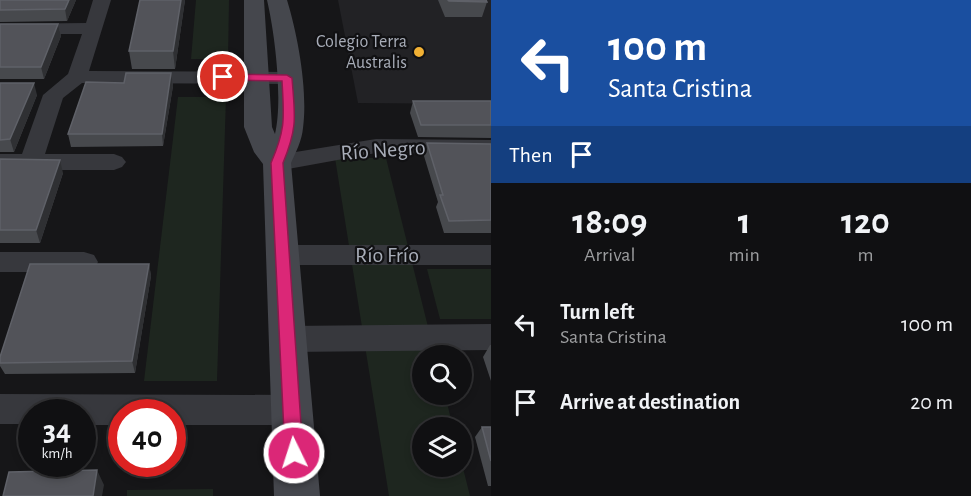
<!DOCTYPE html>
<meta charset="utf-8">
<style>
:root{--surface:#101012;--page:#1e1e20;--text:#f1f3f6;--muted:#9c9d9f;--line:#303032}
body{margin:0;font-family:"Alegreya Sans",sans-serif;background:var(--page);color:var(--text);height:100vh;display:flex;flex-direction:column;font-size:22px;white-space:nowrap}
*{box-sizing:border-box;margin:0}
p{font-size:20px;color:var(--muted)}
.icon{flex:none;width:33px;height:33px;fill:none;stroke:currentColor;stroke-width:2;stroke-linecap:round;stroke-linejoin:round}
.map{position:relative;flex:1;overflow:hidden}
.drawer{display:flex;flex-direction:column;background:var(--surface);width:480px}
.drawer>*{flex:none}
.banner{background:#1a4fa0;color:#fff;overflow:hidden}
.buttons{position:absolute;left:412px;top:345px;display:grid;gap:12px}
.buttons a{display:grid;place-items:center;width:60px;height:60px;border-radius:50%;background:var(--surface);box-shadow:0 3px 9px #0003,0 0 0 2px var(--line);font-size:30px}
.speed{position:absolute;left:18px;top:399px;display:flex;gap:12px;font-size:30px;font-weight:700;text-align:center}
.speed>*{display:grid;place-content:center;width:78px;height:78px;border-radius:50%;background:var(--surface);box-shadow:0 3px 9px #0003,0 0 0 2px var(--line);line-height:1}
.speed small{font-size:15px;font-weight:400}
.speed .limit{border:9px solid #d22;background:#fff;color:#111}
.pin{position:absolute;display:grid;place-items:center;width:51px;height:51px;color:#fff;margin:-26px;border:3px solid #fff;border-radius:50%;box-shadow:0 2px 6px #0007}
.me{position:absolute;width:66px;margin:-33px;rotate:356deg;stroke-linejoin:round;filter:drop-shadow(0 0 4px #0008)}
.turn{display:flex;align-items:center;gap:21px;height:126px;padding:0 18px;font-size:27px}
.turn .icon{width:78px;height:78px;stroke-width:2.5}
.turn b{display:block;font-size:42px;line-height:51px}
.then{display:flex;align-items:center;height:57px;padding:0 18px;background:#0003;gap:12px;font-size:22px}
.eta{display:flex;justify-content:space-evenly;align-items:center;height:102px;text-align:center}
.eta b{font-size:36px;font-weight:700;line-height:42px}
ul{padding:0;list-style:none}
li{display:flex;align-items:center;gap:18px;height:78px;padding:0 18px}
li div{flex:1}
li b{display:block;font-size:22px}
li em{font-style:normal}
main{display:flex;flex:1;min-height:0}
.map>svg:first-child{display:block}
</style>
<main>
<div class="map">
<svg width="491" height="496" viewBox="0 0 491 496">
<rect width="100%" height="100%" fill="#161618"/>
<!-- built -->
<path fill="#222225" d="M338,0H491V104L358,103Z"/>
<!-- green -->
<g fill="#1e261f">
<path d="M196,0H229L228,59H191Z"/>
<path d="M178,97H226L217,381H144Z"/>
<path d="M335,158H386L435,355L423,356V394L445,395L453,427L423,428V466H462V464L470,496H389Z"/>
<path d="M427,269H491V319H440Z"/>
<path d="M213,489V496H127V490Z"/>
</g>
<g fill="none" stroke-linecap="round" stroke-linejoin="round">
<!-- street -->
<g fill="#37383d" fill-rule="evenodd">
<path d="M93,0H111L89,71L287,72L294,74L297,78L294,82L287,84L82,83L63,98L45,154H114L122,157L126,162L122,167L114,170H0V154H22L43,95L68,74L82,34H0V24L86,23Z"/>
<path d="M376,139L491,140V154L376,153L277,171L269,168L265,163L269,158L277,155Z"/>
<path d="M283,245H491V265H283L273,262L269,255L273,248Z"/>
<path d="M0,252H84L94,255L98,262L94,269L84,272H0Z"/>
<path d="M491,324V350L288,352L277,348L273,339L277,330L288,326Z"/>
<path d="M0,394L291,395L303,399L308,410L303,421L291,425H172V412H122V425H82V412H32V424H0Z"/>
</g>
<!-- secondary -->
<path fill="#45474d" fill-rule="evenodd" d="M244,0H264L272,127L275,134C283,100 275,34 267,0H287C298,36 308,91 303,128C302,140 296,152 291,163L320,496H274L263,164L254,152L244,127Z"/>
</g>
<!-- wall -->
<g fill="#47494d">
<path d="M0,0H76L67,21L0,22Z"/>
<path d="M140,0H185L175,69H132L129,51Z"/>
<path d="M438,0H486L487,2L482,17H445Z"/>
<path d="M0,24H58L61,36L44,79H0Z"/>
<path d="M171,73L173,86L163,146L71,147L68,134L124,83Z"/>
<path d="M0,83L37,95L14,152H0Z"/>
<path d="M413,101H491V138L418,137L410,113Z"/>
<path d="M427,143L491,144V233H444L436,207L438,202L424,156Z"/>
<path d="M0,159L63,173L40,243H0Z"/>
<path d="M149,264L151,276L135,373L5,374L0,366V357Z"/>
<path d="M490,345H491V381L483,357Z"/>
<path d="M482,427H491V486H488L475,437Z"/>
</g>
<!-- shaded-wall -->
<g fill="#2f3033">
<path d="M69,0H76L67,21L65,9Z"/>
<path d="M181,0H185L175,69L173,51Z"/>
<path d="M58,24L61,36L44,79L41,67Z"/>
<path d="M171,73L173,86L163,146L162,134Z"/>
<path d="M34,83L37,95L14,152L10,139Z"/>
<path d="M60,160L63,173L40,243L36,230Z"/>
<path d="M149,264L151,276L135,373L132,361Z"/>
<path d="M97,470L104,485L102,496H93Z"/>
</g>
<!-- building -->
<g fill="#525359" stroke="#5f6168" stroke-width="1.5">
<path d="M0,0H69L65,9L0,10Z"/>
<path d="M140,0H181L173,51H129Z"/>
<path d="M448,0H486L487,2L449,1Z"/>
<path d="M0,24H58L41,67H0Z"/>
<path d="M126,73H171L162,134H68L86,82L124,83Z"/>
<path d="M0,83H34L10,139L0,140Z"/>
<path d="M413,101H491V125H421Z"/>
<path d="M427,143L491,144V220L449,221L440,195H443Z"/>
<path d="M0,159L60,160L36,230H0Z"/>
<path d="M30,264H149L132,361L0,363V357Z"/>
<path d="M482,427H491V461Z"/>
<path d="M97,470L93,496H3L9,472Z"/>
</g>
<!-- route -->
<path fill="#db2777" stroke="#8e194d" stroke-width="1.5" d="M223,74L287,75L292,78C295,116 298,127 283,163L303,453L300,459L294,462L288,459L285,453L271,163C286,128 284,118 282,81L219,80V75Z"/>
<!-- markers -->
<circle fill="#f2b134" stroke="#111113" stroke-width="2" cx="419" cy="52" r="6"/>
<g text-anchor="middle" dominant-baseline="central" stroke-width="4.5" stroke-linejoin="round" paint-order="stroke">
<!-- far-poi labels -->
<g font-size="18" fill="#a8adb8" stroke="#111113" text-anchor="end">
<text x="407" y="42">Colegio Terra<tspan x="407" dy="21">Australis</tspan></text>
</g>
<!-- street labels -->
<g font-size="22" fill="#a8adb8" stroke="#111113">
<text transform="translate(383 150) rotate(-4)">Río Negro</text>
<text x="387" y="255">Río Frío</text>
</g>
</g>
</svg>
<div class="buttons">
<a><svg class="icon" aria-label="search" viewBox="0 0 24 24"><circle cx="10" cy="10" r="6"/><path d="M15 15l6 6"/></svg></a>
<a><svg class="icon" aria-label="layers" viewBox="0 0 24 24"><path d="M12 4l9 5-9 5-9-5zM3 14l9 5 9-5"/></svg></a>
</div>
<div class="speed"><div>34<small>km/h</small></div><div class="limit">40</div></div>
<div class="pin" style="left:223px;top:77px;background:#d93025"><svg class="icon" aria-label="arrive" viewBox="0 0 24 24"><path d="M6 21V4h12l-3 4 3 4H6"/></svg></div>
<svg class="me" style="left:294px;top:453px" viewBox="-20 -20 40 40"><circle r="17" fill="#db2777" stroke="#fff" stroke-width="3"/><path d="M0-11L8 9 0 5-8 9z" fill="#fff"/></svg>
</div>
<section class="drawer">
<div class="banner">
<div class="turn"><svg class="icon" aria-label="left" viewBox="0 0 24 24"><path d="M17 20v-9H6M10 6l-5 5 5 5"/></svg><div><b>100 m</b>Santa Cristina</div></div>
<div class="then">Then<svg class="icon" aria-label="arrive" viewBox="0 0 24 24"><path d="M6 21V4h12l-3 4 3 4H6"/></svg></div>
</div>
<div class="eta">
<div><b>18:09</b><p>Arrival</p></div>
<div><b>1</b><p>min</p></div>
<div><b>120</b><p>m</p></div>
</div>
<ul>
<li><svg class="icon" aria-label="left" viewBox="0 0 24 24"><path d="M17 20v-9H6M10 6l-5 5 5 5"/></svg><div><b>Turn left</b><p>Santa Cristina</p></div><em>100 m</em></li>
<li><svg class="icon" aria-label="arrive" viewBox="0 0 24 24"><path d="M6 21V4h12l-3 4 3 4H6"/></svg><div><b>Arrive at destination</b></div><em>20 m</em></li>
</ul>
</section>
</main>
